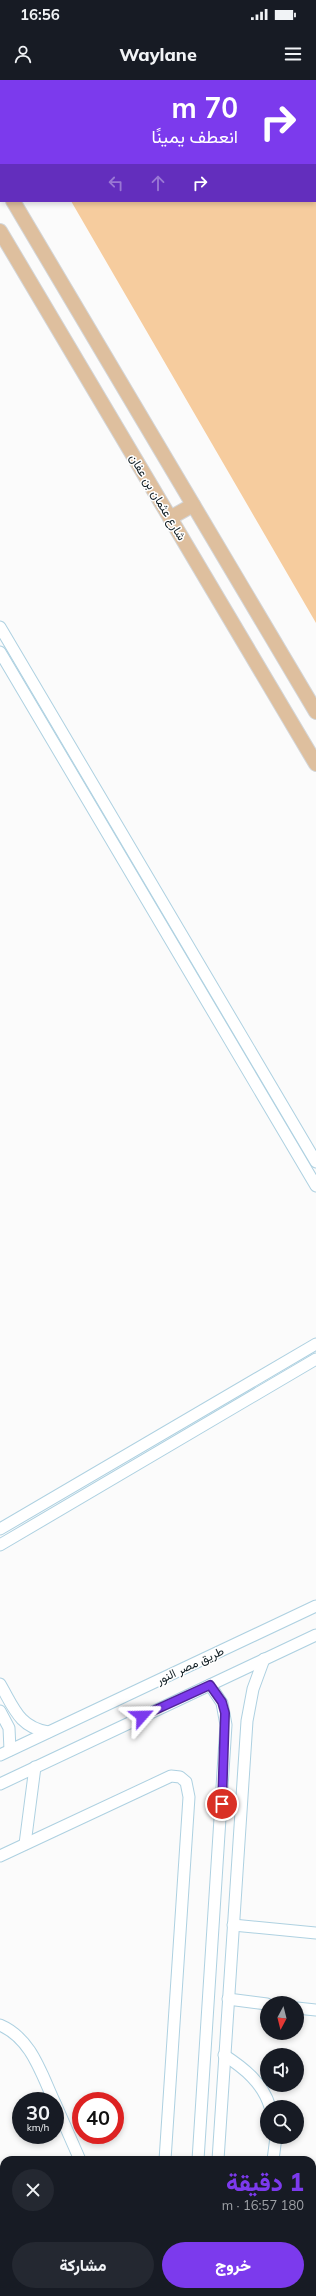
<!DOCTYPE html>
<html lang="ar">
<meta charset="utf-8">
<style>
:root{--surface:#171b24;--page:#242831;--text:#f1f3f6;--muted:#9ea1a6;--accent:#7c3aed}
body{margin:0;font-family:Mulish,Vazirmatn,sans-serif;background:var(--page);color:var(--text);direction:rtl;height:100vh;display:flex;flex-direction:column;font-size:15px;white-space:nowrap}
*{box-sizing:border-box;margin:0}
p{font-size:13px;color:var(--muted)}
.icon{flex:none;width:22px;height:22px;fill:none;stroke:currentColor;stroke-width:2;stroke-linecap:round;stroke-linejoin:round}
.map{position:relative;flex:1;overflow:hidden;direction:ltr}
.panel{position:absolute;left:0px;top:2076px;width:316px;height:140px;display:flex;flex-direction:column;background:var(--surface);border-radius:12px 12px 0 0;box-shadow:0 2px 6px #0003;direction:rtl}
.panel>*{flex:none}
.guide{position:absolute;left:0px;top:0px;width:316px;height:122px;box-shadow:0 2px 6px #0003;direction:rtl;background:#7c3aed;color:#fff;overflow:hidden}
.needle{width:26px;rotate:187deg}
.buttons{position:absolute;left:260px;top:1916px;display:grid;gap:8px}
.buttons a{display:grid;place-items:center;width:44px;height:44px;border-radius:50%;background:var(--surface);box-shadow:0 2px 6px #0003;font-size:20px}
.speed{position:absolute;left:12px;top:2012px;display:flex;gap:8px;font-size:20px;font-weight:700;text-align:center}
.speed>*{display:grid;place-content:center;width:52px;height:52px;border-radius:50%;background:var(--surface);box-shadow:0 2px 6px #0003;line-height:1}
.speed small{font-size:10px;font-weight:400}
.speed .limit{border:6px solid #d22;background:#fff;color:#111}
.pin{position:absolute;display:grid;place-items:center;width:34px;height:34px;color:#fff;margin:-17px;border:2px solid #fff;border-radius:50%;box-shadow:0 1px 4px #0007}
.me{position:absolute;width:44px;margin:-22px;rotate:65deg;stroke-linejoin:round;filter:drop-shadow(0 0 3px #0008)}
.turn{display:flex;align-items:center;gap:14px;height:84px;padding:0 12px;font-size:18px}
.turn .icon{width:52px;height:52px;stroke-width:2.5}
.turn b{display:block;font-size:28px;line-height:34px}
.lanes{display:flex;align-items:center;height:38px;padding:0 12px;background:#0003;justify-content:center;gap:20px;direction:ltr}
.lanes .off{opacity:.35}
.round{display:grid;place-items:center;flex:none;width:42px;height:42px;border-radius:21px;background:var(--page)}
.summary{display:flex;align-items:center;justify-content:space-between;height:68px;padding:0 12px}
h1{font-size:24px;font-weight:800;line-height:30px;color:var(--accent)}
.primary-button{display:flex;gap:8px;margin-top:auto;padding:8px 12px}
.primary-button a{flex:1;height:46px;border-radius:24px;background:var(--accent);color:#fff;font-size:16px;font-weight:800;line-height:46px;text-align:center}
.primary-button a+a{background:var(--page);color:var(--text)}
.status{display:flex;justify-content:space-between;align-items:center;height:28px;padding:0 20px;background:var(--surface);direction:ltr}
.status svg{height:11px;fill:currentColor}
header{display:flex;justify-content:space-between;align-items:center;height:52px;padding:0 12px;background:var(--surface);font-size:18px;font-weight:800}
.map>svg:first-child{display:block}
</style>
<div class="status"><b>16:56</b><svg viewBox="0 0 49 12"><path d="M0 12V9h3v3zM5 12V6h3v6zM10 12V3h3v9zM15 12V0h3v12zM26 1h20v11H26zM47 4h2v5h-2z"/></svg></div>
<header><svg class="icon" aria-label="menu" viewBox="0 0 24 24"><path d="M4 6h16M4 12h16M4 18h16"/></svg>Waylane<svg class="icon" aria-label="person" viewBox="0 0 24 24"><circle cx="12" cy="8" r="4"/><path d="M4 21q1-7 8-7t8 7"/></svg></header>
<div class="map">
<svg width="316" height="2216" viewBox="0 0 316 2216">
<rect width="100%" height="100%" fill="#fbfbfb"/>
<!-- green -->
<path fill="#f6cc9e" d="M1,0H316V543L71,121H315V1Z"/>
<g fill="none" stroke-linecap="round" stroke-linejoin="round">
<defs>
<g id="minor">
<path d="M0,547L316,1082"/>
<path d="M0,572L316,1106"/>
<path d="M0,1449L316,1264"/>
<path d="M0,1465L316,1279"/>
<path d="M0,1604C14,1628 19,1647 48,1652"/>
<path d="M0,1631L9,1648L10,1670"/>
<path d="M0,1675L316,1526"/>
<path d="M0,1704L316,1555"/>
<path d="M25,1764L35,1687"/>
<path d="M0,1776L171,1696L180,1697L186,1702L189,1717L165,2080"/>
<path d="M233,1845L316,1853"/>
<path d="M228,1919L267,1924"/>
<path d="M297,1928L316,1930"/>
<path d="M0,1945C31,1958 41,1993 54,2021"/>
<path d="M224,1975C244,1988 263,2003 270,2027"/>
<path d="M55,2023L80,2080"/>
<path d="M198,2080L226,1645L222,1623L210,1605"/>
<path d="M218,2080L247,1641L253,1609L264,1579"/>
<path d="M273,2080L276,2057"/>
<path d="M0,2183L4,2181"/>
<path d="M312,2187L316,2182"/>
<path d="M0,2199L4,2197"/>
<path d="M312,2210L316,2211"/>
<path d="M234,2212L264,2216"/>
<path d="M157,2216L158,2212"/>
<path d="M190,2216V2212"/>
<path d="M211,2216V2212"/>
</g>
<g id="major">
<path d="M0,99L1,100"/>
<path d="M13,121L316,632"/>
<path d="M0,151L316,684"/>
<path d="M170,438L193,425"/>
</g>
</defs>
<!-- minor casing -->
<use href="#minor" stroke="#aed1e1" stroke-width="13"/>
<!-- major casing -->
<use href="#major" stroke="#d4d6d8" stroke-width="16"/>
<!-- minor -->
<use href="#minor" stroke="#fff" stroke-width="11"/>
<!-- major -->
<use href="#major" stroke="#debf9e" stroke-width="14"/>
</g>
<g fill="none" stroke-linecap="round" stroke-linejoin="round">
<defs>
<path id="route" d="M142,1636L210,1605L222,1622L225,1633L222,1724"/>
</defs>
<!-- route casing -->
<use href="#route" stroke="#51269a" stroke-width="10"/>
<!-- route -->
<use href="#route" stroke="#7c3aed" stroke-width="7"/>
</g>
<g text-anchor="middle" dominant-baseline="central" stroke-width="3" stroke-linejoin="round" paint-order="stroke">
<!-- street labels -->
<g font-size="12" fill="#111e24" stroke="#fff">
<text transform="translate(158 417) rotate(59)">شارع عثمان بن عفان</text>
<text transform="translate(190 1585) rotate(-25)">طريق مصر النور</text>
</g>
</g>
</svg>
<div class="buttons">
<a><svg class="needle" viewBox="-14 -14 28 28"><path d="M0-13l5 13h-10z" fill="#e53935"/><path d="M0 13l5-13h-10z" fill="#9ea1a6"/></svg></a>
<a><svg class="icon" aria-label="sound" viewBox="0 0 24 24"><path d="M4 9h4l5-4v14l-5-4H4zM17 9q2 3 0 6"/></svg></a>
<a><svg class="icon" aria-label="search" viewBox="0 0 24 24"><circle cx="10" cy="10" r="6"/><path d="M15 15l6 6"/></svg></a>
</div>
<div class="speed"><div>30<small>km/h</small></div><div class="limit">40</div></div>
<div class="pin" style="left:222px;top:1724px;background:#d93025"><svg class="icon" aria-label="arrive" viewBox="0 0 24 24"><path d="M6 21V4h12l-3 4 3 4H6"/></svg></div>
<svg class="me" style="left:142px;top:1636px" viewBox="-20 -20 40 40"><path d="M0-17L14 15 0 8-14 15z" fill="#7c3aed" stroke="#fff" stroke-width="4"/></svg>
<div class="guide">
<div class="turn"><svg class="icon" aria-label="right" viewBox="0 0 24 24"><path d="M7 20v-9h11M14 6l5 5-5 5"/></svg><div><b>70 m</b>انعطف يمينًا</div></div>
<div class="lanes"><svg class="icon off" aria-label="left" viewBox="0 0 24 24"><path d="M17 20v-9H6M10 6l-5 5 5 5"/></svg><svg class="icon off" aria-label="ahead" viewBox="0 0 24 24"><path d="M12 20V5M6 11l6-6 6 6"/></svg><svg class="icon" aria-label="right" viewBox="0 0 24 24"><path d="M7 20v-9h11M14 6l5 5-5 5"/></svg></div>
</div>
<section class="panel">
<div class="summary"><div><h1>1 دقيقة</h1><p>180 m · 16:57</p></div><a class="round"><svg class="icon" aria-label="close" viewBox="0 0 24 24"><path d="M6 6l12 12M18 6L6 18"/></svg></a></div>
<div class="primary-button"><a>خروج</a><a>مشاركة</a></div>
</section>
</div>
